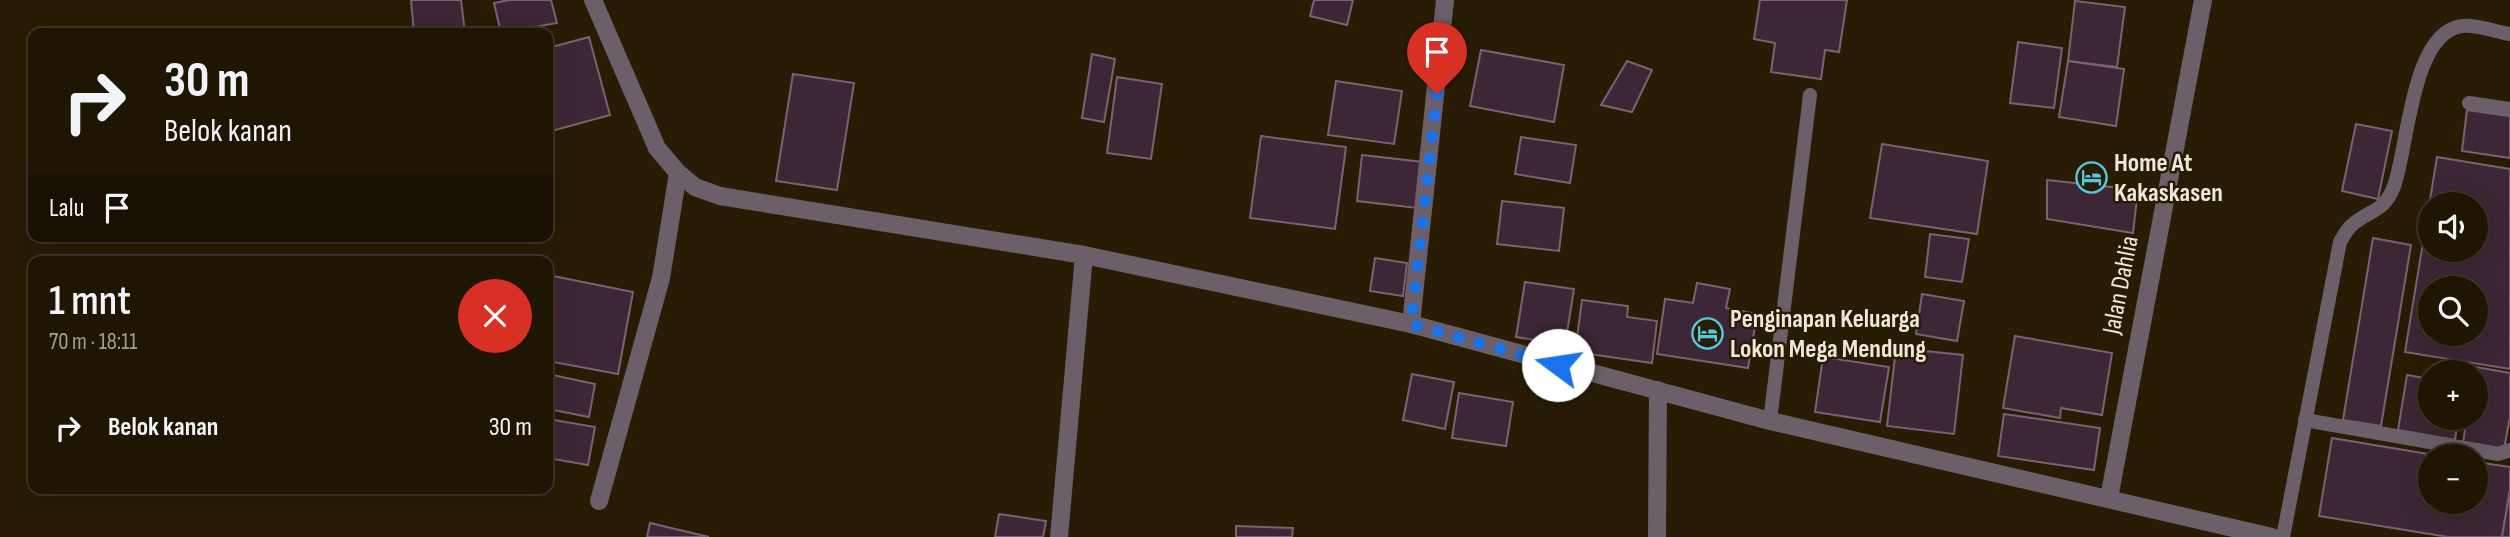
<!DOCTYPE html>
<html lang="id">
<meta charset="utf-8">
<style>
:root{--surface:#1e1503;--page:#2b2212;--text:#f1f3f6;--muted:#a19f9a;--line:#3c3425}
body{margin:0;font-family:"Sofia Sans Condensed",sans-serif;background:var(--page);color:var(--text);height:100vh;display:flex;flex-direction:column;font-size:26px;white-space:nowrap}
*{box-sizing:border-box;margin:0}
p{font-size:23px;color:var(--muted)}
.icon{flex:none;width:38px;height:38px;fill:none;stroke:currentColor;stroke-width:2;stroke-linecap:round;stroke-linejoin:round}
.map{position:relative;flex:1;overflow:hidden}
.sheet{position:absolute;left:28px;top:256px;width:525px;height:238px;display:flex;flex-direction:column;background:var(--surface);border-radius:14px;box-shadow:0 7px 28px #0002,0 0 0 2px var(--line)}
.sheet>*{flex:none}
.banner{position:absolute;left:28px;top:28px;width:525px;height:214px;border-radius:14px;box-shadow:0 7px 28px #0002,0 0 0 2px var(--line);background:#1e1503;color:var(--text);overflow:hidden}
.tools{position:absolute;left:2418px;top:192px;display:grid;gap:14px}
.tools a{display:grid;place-items:center;width:70px;height:70px;border-radius:50%;background:var(--surface);box-shadow:0 7px 28px #0002,0 0 0 2px var(--line);font-size:35px}
.pin{position:absolute;display:grid;place-items:center;width:60px;height:60px;color:#fff;margin:-72px -30px;border-radius:50% 50% 50% 0;rotate:-45deg;box-shadow:0 0 7px #0007}
.pin .icon{rotate:45deg}
.me{position:absolute;width:77px;margin:-38px;rotate:284deg;stroke-linejoin:round;filter:drop-shadow(0 0 5px #0008)}
.turn{display:flex;align-items:center;gap:24px;height:147px;padding:0 21px;font-size:32px}
.turn .icon{width:91px;height:91px;stroke-width:2.5}
.turn b{display:block;font-size:49px;line-height:60px}
.then{display:flex;align-items:center;height:66px;padding:0 21px;background:#0003;gap:14px;font-size:26px}
.round{display:grid;place-items:center;flex:none;width:74px;height:74px;border-radius:37px;background:var(--page)}
.headline{display:flex;align-items:center;justify-content:space-between;height:119px;padding:0 21px}
h1{font-size:42px;font-weight:600;line-height:52px}
ul{padding:0;list-style:none}
li{display:flex;align-items:center;gap:21px;height:105px;padding:0 21px}
li div{flex:1}
li b{display:block;font-size:26px}
li em{font-style:normal}
.map>svg:first-child{display:block}
</style>
<div class="map">
<svg width="2510" height="537" viewBox="0 0 2510 537">
<rect width="100%" height="100%" fill="#281c04"/>
<!-- building -->
<g fill="#3d2635" stroke="#7c6172" stroke-width="2" fill-rule="evenodd">
<path d="M411,0H461L465,33H414Z"/>
<path d="M509,0H551L557,23L501,33L494,3Z"/>
<path d="M1314,0H1353L1347,25L1310,16Z"/>
<path d="M1760,0H1847L1839,52L1825,50L1821,79L1771,72L1775,43L1754,39Z"/>
<path d="M2075,1L2125,7L2117,67L2068,61Z"/>
<path d="M589,37L610,115L548,132V48Z"/>
<path d="M2018,42L2062,48L2054,108L2010,103Z"/>
<path d="M1481,50L1564,65L1554,122L1470,106Z"/>
<path d="M1092,54L1115,59L1104,122L1082,118Z"/>
<path d="M1627,61L1652,70L1632,112L1601,105Z"/>
<path d="M2068,61L2124,69L2116,126L2059,117Z"/>
<path d="M793,74L854,83L837,190L776,181Z"/>
<path d="M1117,77L1162,84L1151,159L1107,153Z"/>
<path d="M1336,81L1402,91L1394,144L1328,135Z"/>
<path d="M2467,110L2510,116V158L2462,151Z"/>
<path d="M2356,124L2392,131L2378,199L2342,191Z"/>
<path d="M1261,136L1346,147L1335,229L1250,218Z"/>
<path d="M1521,137L1576,145L1570,183L1515,174Z"/>
<path d="M1882,144L1988,161L1977,234L1870,218Z"/>
<path d="M1362,155L1423,162L1417,208L1357,201Z"/>
<path d="M2437,157L2510,169V369L2405,352ZM2431,205H2476V250H2431ZM2431,289H2476V334H2431Z"/>
<path d="M2047,180L2138,190L2133,233L2047,219Z"/>
<path d="M1502,201L1564,208L1559,251L1497,244Z"/>
<path d="M1930,234L1969,239L1962,282L1925,277Z"/>
<path d="M2373,238L2411,245L2381,426L2343,420Z"/>
<path d="M1375,258L1407,263L1403,296L1370,291Z"/>
<path d="M548,275L633,292L618,374L548,361Z"/>
<path d="M1525,282L1574,289L1565,345L1516,337Z"/>
<path d="M1697,283L1730,289L1726,308L1757,314L1748,368L1657,354L1665,299L1693,303Z"/>
<path d="M1922,294L1964,301L1957,341L1916,334Z"/>
<path d="M1582,300L1628,306L1627,317L1657,321L1652,363L1575,352Z"/>
<path d="M2015,336L2112,353L2102,415L2061,408L2060,418L2003,408Z"/>
<path d="M1896,348L1963,355L1954,434L1887,426Z"/>
<path d="M1823,357L1889,367L1880,422L1815,412Z"/>
<path d="M2476,367L2510,373V417L2504,449L2463,442L2467,418H2476Z"/>
<path d="M548,374L595,384L589,417L548,409Z"/>
<path d="M1412,374L1454,382L1445,429L1403,420Z"/>
<path d="M2407,375L2431,379V418H2458L2455,440L2398,430Z"/>
<path d="M1459,393L1513,402L1506,446L1452,438Z"/>
<path d="M2004,414L2100,428L2094,470L1998,456Z"/>
<path d="M548,419L595,427L588,465L548,458Z"/>
<path d="M2332,438L2446,457H2431V502H2476V462L2510,467V490L2502,537H2448L2319,516Z"/>
<path d="M2510,490V537H2502Z"/>
<path d="M999,514L1046,521L1043,537H995Z"/>
<path d="M650,523L709,537H647Z"/>
<path d="M1236,526L1293,528L1292,537H1236Z"/>
</g>
<g fill="none" stroke-linecap="round" stroke-linejoin="round">
<!-- lane -->
<g stroke="#6b6069" stroke-width="14">
<path d="M2469,103L2510,109"/>
<path d="M2305,420L2498,454L2510,450"/>
<path d="M1770,421L1810,95"/>
<path d="M2283,537L2340,242C2343,237 2347,229 2352,225C2370,209 2384,213 2394,186C2408,149 2411,32 2462,26C2476,24 2496,32 2510,34"/>
</g>
<!-- street -->
<g stroke="#6b6069" stroke-width="18">
<path d="M593,0L657,148L678,173L695,187L720,196L1084,255L1411,324L1770,421L2272,537"/>
<path d="M1411,324L1445,0"/>
<path d="M2109,498L2203,0"/>
<path d="M599,501L661,278L678,173"/>
<path d="M1059,537L1084,255"/>
<path d="M1657,537L1658,390"/>
</g>
</g>
<g fill="none" stroke-linecap="round" stroke-linejoin="round">
<!-- route -->
<path stroke="#1a73e8" stroke-width="12" stroke-dasharray="0 21.6" d="M1437,94L1411,324L1558,365"/>
</g>
<!-- icons -->
<defs>
<symbol id="hotel-ring" viewBox="-11 -11 22 22"><circle r="9.5" fill="#281c04" stroke="#55cadf" stroke-width="1.5"/><path d="M-6-4.5h1.5V1H6V5H4.5V3h-9V5H-6ZM-4 0a1.8 1.8 0 1 1 3.6 0ZM.5 0V-2.5h3Q6-2.5 6 0Z" fill="#55cadf"/></symbol>
</defs>
<g fill-rule="evenodd">
<use href="#hotel-ring" x="2074" y="160" width="35" height="35"/>
<use href="#hotel-ring" x="1690" y="316" width="35" height="35"/>
</g>
<g text-anchor="middle" dominant-baseline="central" stroke-width="5" stroke-linejoin="round" paint-order="stroke">
<!-- poi labels -->
<g font-size="26" font-weight="bold" fill="#efe7d9" stroke="#281c04" text-anchor="start">
<text x="2114" y="163">Home At<tspan x="2114" dy="30">Kakaskasen</tspan></text>
<text x="1730" y="319">Penginapan Keluarga<tspan x="1730" dy="30">Lokon Mega Mendung</tspan></text>
</g>
<!-- street labels -->
<g font-size="26" fill="#efe7d9" stroke="#281c04">
<text transform="translate(2121 285) rotate(-79)">Jalan Dahlia</text>
</g>
</g>
</svg>
<div class="tools">
<a><svg class="icon" aria-label="sound" viewBox="0 0 24 24"><path d="M4 9h4l5-4v14l-5-4H4zM17 9q2 3 0 6"/></svg></a>
<a><svg class="icon" aria-label="search" viewBox="0 0 24 24"><circle cx="10" cy="10" r="6"/><path d="M15 15l6 6"/></svg></a>
<a>+</a>
<a>−</a>
</div>
<div class="pin" style="left:1437px;top:94px;background:#d93025"><svg class="icon" aria-label="arrive" viewBox="0 0 24 24"><path d="M6 21V4h12l-3 4 3 4H6"/></svg></div>
<svg class="me" style="left:1558px;top:365px" viewBox="-20 -20 40 40"><circle r="19" fill="#fff"/><path d="M0-13L10 11 0 6-10 11z" fill="#1a73e8"/></svg>
<div class="banner">
<div class="turn"><svg class="icon" aria-label="right" viewBox="0 0 24 24"><path d="M7 20v-9h11M14 6l5 5-5 5"/></svg><div><b>30 m</b>Belok kanan</div></div>
<div class="then">Lalu<svg class="icon" aria-label="arrive" viewBox="0 0 24 24"><path d="M6 21V4h12l-3 4 3 4H6"/></svg></div>
</div>
<section class="sheet">
<div class="headline"><div><h1>1 mnt</h1><p>70 m · 18:11</p></div><a class="round" style="background:#d93025;color:#fff"><svg class="icon" aria-label="close" viewBox="0 0 24 24"><path d="M6 6l12 12M18 6L6 18"/></svg></a></div>
<ul>
<li><svg class="icon" aria-label="right" viewBox="0 0 24 24"><path d="M7 20v-9h11M14 6l5 5-5 5"/></svg><div><b>Belok kanan</b></div><em>30 m</em></li>
</ul>
</section>
</div>
